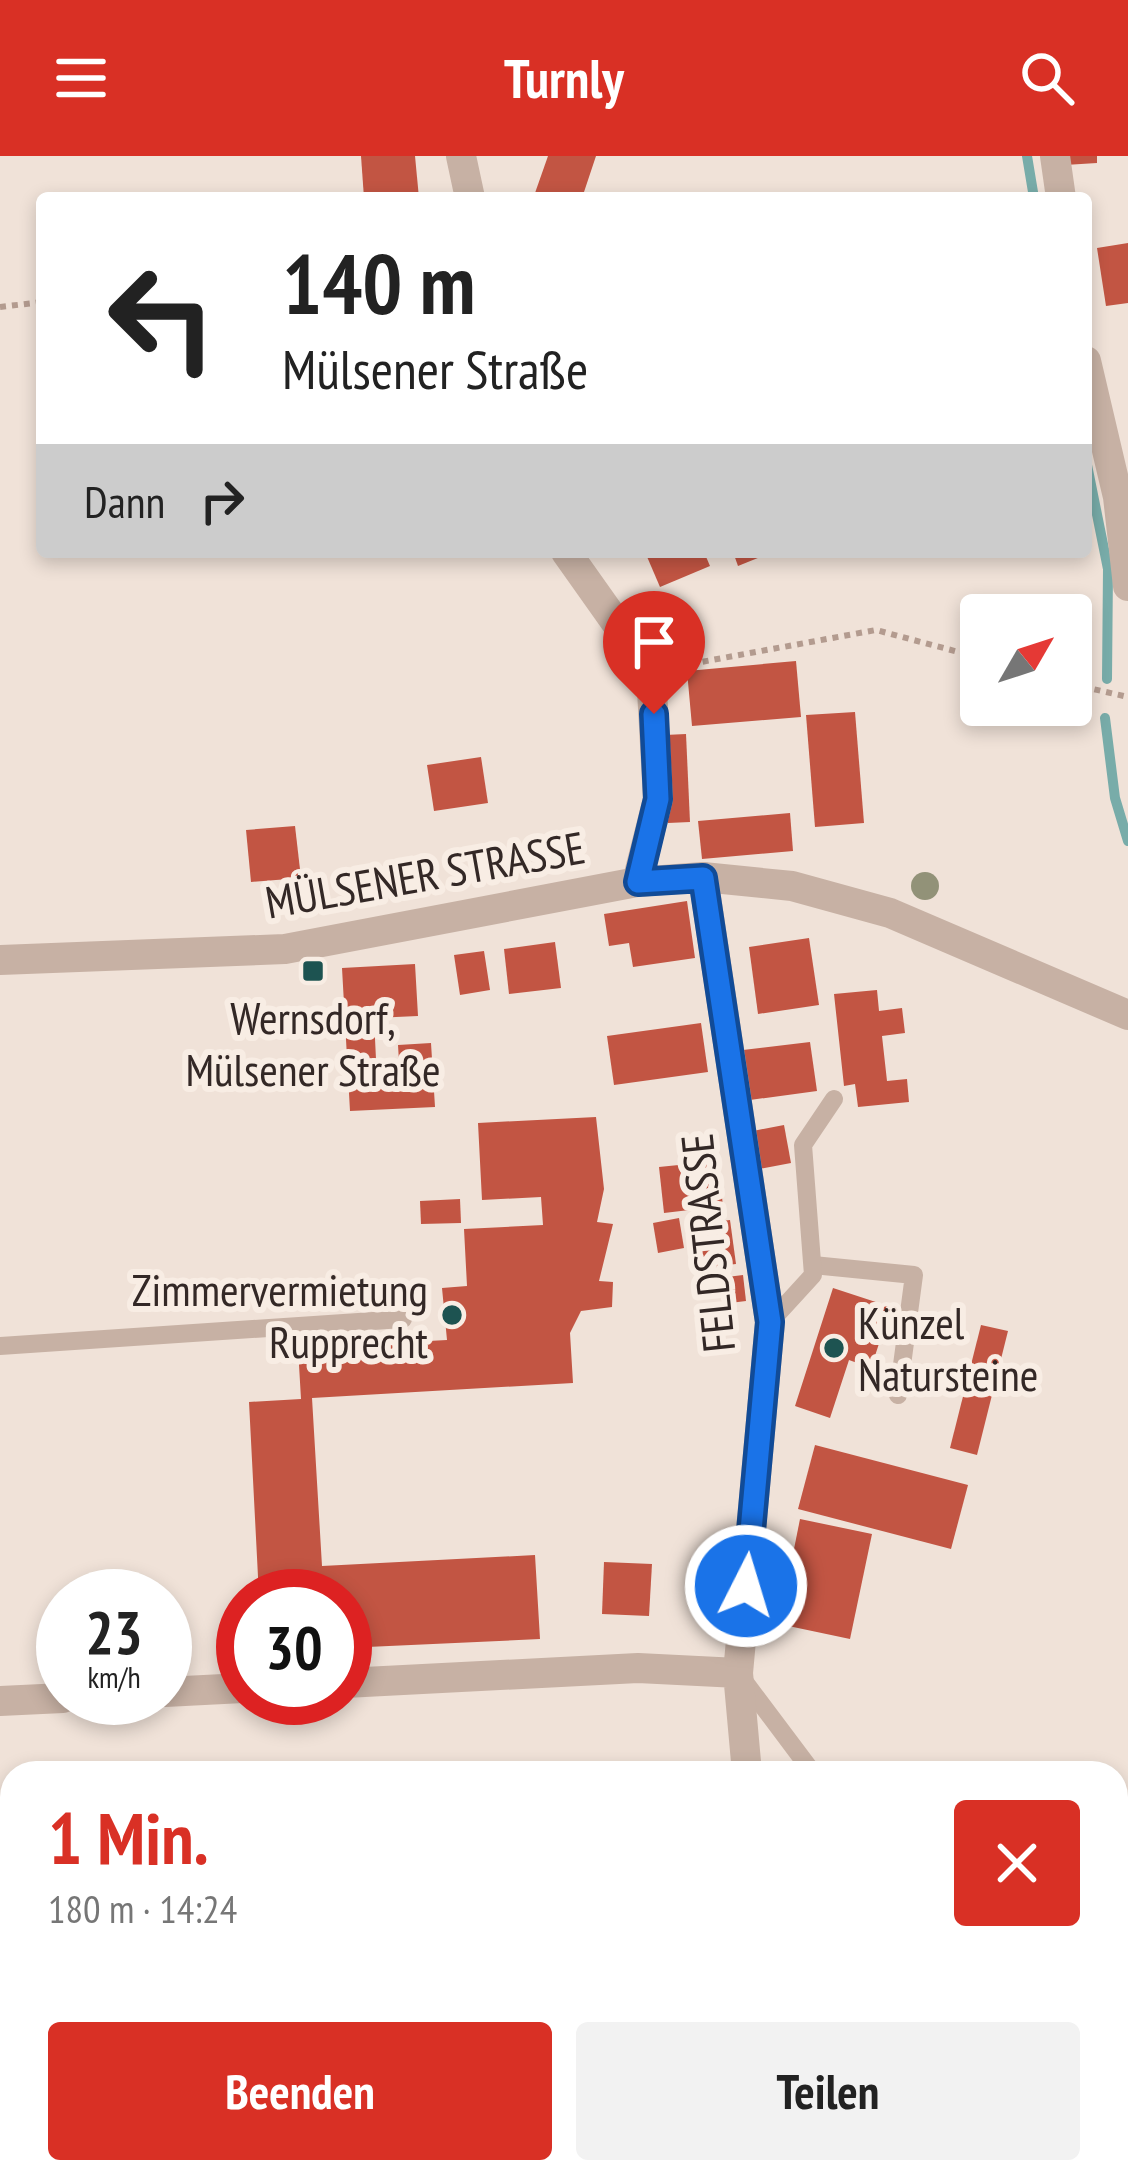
<!DOCTYPE html>
<html lang="de">
<meta charset="utf-8">
<style>
:root{--surface:#fff;--page:#f2f2f2;--text:#222;--muted:#767676;--accent:#d93025}
body{margin:0;font-family:"PT Sans Narrow",sans-serif;background:var(--page);color:var(--text);height:100vh;display:flex;flex-direction:column;font-size:45px;white-space:nowrap}
*{box-sizing:border-box;margin:0}
p{font-size:39px;color:var(--muted)}
.icon{flex:none;width:66px;height:66px;fill:none;stroke:currentColor;stroke-width:2;stroke-linecap:round;stroke-linejoin:round}
.map{position:relative;flex:1;overflow:hidden}
.sheet{position:absolute;left:0px;top:1605px;width:1128px;height:423px;display:flex;flex-direction:column;background:var(--surface);border-radius:36px 36px 0 0;box-shadow:0 6px 18px #0003}
.sheet>*{flex:none}
.guide{position:absolute;left:36px;top:36px;width:1056px;height:366px;border-radius:12px;box-shadow:0 6px 18px #0003;background:#fff;color:var(--text);overflow:hidden}
.needle{width:78px;rotate:51deg}
.controls{position:absolute;left:960px;top:438px;display:grid;gap:24px}
.controls a{display:grid;place-items:center;width:132px;height:132px;border-radius:12px;background:var(--surface);box-shadow:0 6px 18px #0003;font-size:60px}
.speed{position:absolute;left:36px;top:1413px;display:flex;gap:24px;font-size:60px;font-weight:700;text-align:center}
.speed>*{display:grid;place-content:center;width:156px;height:156px;border-radius:50%;background:var(--surface);box-shadow:0 6px 18px #0003;line-height:1}
.speed small{font-size:30px;font-weight:400}
.speed .limit{border:18px solid #d22;background:#fff;color:#111}
.pin{position:absolute;display:grid;place-items:center;width:102px;height:102px;color:#fff;margin:-123px -51px;border-radius:50% 50% 50% 0;rotate:-45deg;box-shadow:0 0 12px #0007}
.pin .icon{rotate:45deg}
.me{position:absolute;width:132px;margin:-66px;rotate:5deg;stroke-linejoin:round;filter:drop-shadow(0 0 9px #0008)}
.turn{display:flex;align-items:center;gap:42px;height:252px;padding:0 48px;font-size:54px}
.turn .icon{width:156px;height:156px;stroke-width:2.5}
.turn b{display:block;font-size:84px;line-height:102px}
.then{display:flex;align-items:center;height:114px;padding:0 48px;background:#0003;gap:24px;font-size:45px}
.round{display:grid;place-items:center;flex:none;width:126px;height:126px;border-radius:12px;background:var(--page)}
.head{display:flex;align-items:center;justify-content:space-between;height:204px;padding:0 48px}
h1{font-size:72px;font-weight:700;line-height:90px;color:var(--accent)}
.cta{display:flex;gap:24px;margin-top:auto;padding:24px 48px}
.cta a{flex:1;height:138px;border-radius:12px;background:var(--accent);color:#fff;font-size:48px;font-weight:700;line-height:138px;text-align:center}
.cta a+a{background:var(--page);color:var(--text)}
header{display:flex;justify-content:space-between;align-items:center;height:156px;padding:0 48px;background:var(--accent);color:#fff;font-size:54px;font-weight:700}
.map>svg:first-child{display:block}
</style>
<header><svg class="icon" aria-label="menu" viewBox="0 0 24 24"><path d="M4 6h16M4 12h16M4 18h16"/></svg>Turnly<svg class="icon" aria-label="search" viewBox="0 0 24 24"><circle cx="10" cy="10" r="6"/><path d="M15 15l6 6"/></svg></header>
<div class="map">
<svg width="1128" height="2026" viewBox="0 0 1128 2026">
<rect width="100%" height="100%" fill="#f0e2d8"/>
<g fill="none" stroke-linecap="round" stroke-linejoin="round">
<!-- stream -->
<g stroke="#78aca9" stroke-width="10">
<path d="M1027,0L1034,42"/>
<path d="M1086,304L1108,413L1107,523"/>
<path d="M1105,562L1115,642L1128,685"/>
</g>
</g>
<!-- building -->
<g fill="#c25543">
<path d="M361,0H415L419,42H364Z"/>
<path d="M548,0H596L582,42H549L535,37Z"/>
<path d="M1064,0H1097V7L1065,9Z"/>
<path d="M1128,87V147L1106,150L1097,92Z"/>
<path d="M645,396H704L710,410L660,431Z"/>
<path d="M733,396H773L738,410Z"/>
<path d="M796,505L801,561L692,570L687,515Z"/>
<path d="M855,556L864,667L815,671L806,559Z"/>
<path d="M686,578L690,666L668,667L665,579Z"/>
<path d="M481,601L488,647L434,655L427,609Z"/>
<path d="M790,657L793,695L702,703L698,665Z"/>
<path d="M295,670L301,722L251,726L246,674Z"/>
<path d="M687,745L695,802L633,811L629,787L609,790L604,758Z"/>
<path d="M809,782L819,849L758,858L749,791Z"/>
<path d="M555,786L561,832L509,838L504,793Z"/>
<path d="M484,795L490,834L460,839L454,799Z"/>
<path d="M415,808L418,860L374,862L377,924L400,922L398,889L431,887L435,951L350,955L342,812Z"/>
<path d="M877,834L879,855L902,852L905,877L882,880L887,925L907,923L909,946L858,951L855,928L844,930L834,838Z"/>
<path d="M701,867L708,916L614,929L607,880Z"/>
<path d="M810,886L817,935L750,944L743,894Z"/>
<path d="M596,961L604,1033L597,1066L613,1068L599,1125L613,1126L612,1151L581,1155L570,1177L573,1227L312,1242L322,1410L535,1399L540,1483L345,1492V1440H259L249,1246L301,1243L298,1192L447,1184L442,1132L467,1130L464,1073L543,1069L541,1041L482,1044L478,967Z"/>
<path d="M784,969L791,1007L759,1013L753,975Z"/>
<path d="M718,1005L723,1050L664,1057L659,1011Z"/>
<path d="M460,1043L461,1067L421,1068L420,1045Z"/>
<path d="M679,1062L684,1092L658,1097L653,1067Z"/>
<path d="M730,1064L736,1108L701,1112L696,1068Z"/>
<path d="M743,1119L746,1145L722,1148L719,1122Z"/>
<path d="M833,1132L891,1151L871,1212L849,1204L830,1262L795,1250Z"/>
<path d="M981,1169L1008,1175L977,1299L950,1292Z"/>
<path d="M815,1289L968,1329L951,1393L798,1353Z"/>
<path d="M800,1363L872,1378L850,1483L779,1468Z"/>
<path d="M604,1406L652,1408L649,1460L602,1458Z"/>
<path d="M1123,1939L1128,1940V2026H1106L1108,2016H1116V1976Z"/>
<path d="M1015,2016H1048V2026H1014Z"/>
</g>
<g fill="none" stroke-linecap="round" stroke-linejoin="round">
<!-- path -->
<g stroke="#b39b8f" stroke-width="6" stroke-dasharray="6 6" stroke-linecap="butt">
<path d="M0,151L42,146"/>
<path d="M679,510L876,474L981,502"/>
<path d="M1071,528L1128,541"/>
</g>
<!-- service -->
<g stroke="#c7b1a4" stroke-width="18">
<path d="M813,1109L914,1119L898,1239"/>
<path d="M770,1166L813,1119L803,989L834,943"/>
<path d="M0,1190L403,1163"/>
<path d="M741,1521L813,1617"/>
</g>
<!-- minor -->
<g stroke="#c7b1a4" stroke-width="30">
<path d="M461,0L470,42"/>
<path d="M1055,0L1061,42"/>
<path d="M1086,205L1118,341L1128,430"/>
<path d="M566,396L651,516L658,643L637,726"/>
<path d="M703,721L770,1166L738,1517"/>
<path d="M345,1527L638,1512L738,1517L747,1617"/>
<path d="M165,1536L243,1532"/>
<path d="M0,1545L63,1542"/>
<path d="M781,2016V2026"/>
<path d="M952,2016L974,2026"/>
</g>
<!-- tertiary -->
<path stroke="#c7b1a4" stroke-width="30" d="M0,804L285,793L637,726L703,721L792,730L890,757L1128,859"/>
</g>
<!-- trees -->
<circle fill="#929278" cx="925" cy="730" r="14"/>
<g fill="none" stroke-linecap="round" stroke-linejoin="round">
<defs>
<path id="route" d="M654,558L658,643L638,726L703,722L770,1166L746,1430"/>
</defs>
<!-- route casing -->
<use href="#route" stroke="#114b97" stroke-width="30"/>
<!-- route -->
<use href="#route" stroke="#1a73e8" stroke-width="21"/>
</g>
<!-- markers -->
<g fill="#1d5351" stroke="#f8ede4" stroke-width="4.5">
<rect x="301" y="803" width="24" height="24" rx="6"/>
<circle cx="452" cy="1159" r="12"/>
<circle cx="834" cy="1192" r="12"/>
</g>
<g text-anchor="middle" dominant-baseline="central" stroke-width="12" stroke-linejoin="round" paint-order="stroke">
<!-- street labels -->
<g font-size="45" fill="#332826" stroke="#f8ede4">
<text transform="translate(425 718) rotate(-10)">MÜLSENER STRASSE</text>
<text transform="translate(707 1087) rotate(-96)">FELDSTRASSE</text>
</g>
<!-- poi labels -->
<g font-size="45" fill="#332826" stroke="#f8ede4">
<text x="313" y="861">Wernsdorf,<tspan x="313" dy="52">Mülsener Straße</tspan></text>
<text x="428" y="1133" text-anchor="end">Zimmervermietung<tspan x="428" dy="52">Rupprecht</tspan></text>
<text x="858" y="1166" text-anchor="start">Künzel<tspan x="858" dy="52">Natursteine</tspan></text>
</g>
</g>
</svg>
<div class="controls">
<a><svg class="needle" viewBox="-14 -14 28 28"><path d="M0-13l5 13h-10z" fill="#e53935"/><path d="M0 13l5-13h-10z" fill="#767676"/></svg></a>
</div>
<div class="speed"><div>23<small>km/h</small></div><div class="limit">30</div></div>
<div class="pin" style="left:654px;top:558px;background:#d93025"><svg class="icon" aria-label="arrive" viewBox="0 0 24 24"><path d="M6 21V4h12l-3 4 3 4H6"/></svg></div>
<svg class="me" style="left:746px;top:1430px" viewBox="-20 -20 40 40"><circle r="17" fill="#1a73e8" stroke="#fff" stroke-width="3"/><path d="M0-11L8 9 0 5-8 9z" fill="#fff"/></svg>
<div class="guide">
<div class="turn"><svg class="icon" aria-label="left" viewBox="0 0 24 24"><path d="M17 20v-9H6M10 6l-5 5 5 5"/></svg><div><b>140 m</b>Mülsener Straße</div></div>
<div class="then">Dann<svg class="icon" aria-label="right" viewBox="0 0 24 24"><path d="M7 20v-9h11M14 6l5 5-5 5"/></svg></div>
</div>
<section class="sheet">
<div class="head"><div><h1>1 Min.</h1><p>180 m · 14:24</p></div><a class="round" style="background:#d93025;color:#fff"><svg class="icon" aria-label="close" viewBox="0 0 24 24"><path d="M6 6l12 12M18 6L6 18"/></svg></a></div>
<div class="cta"><a>Beenden</a><a>Teilen</a></div>
</section>
</div>
